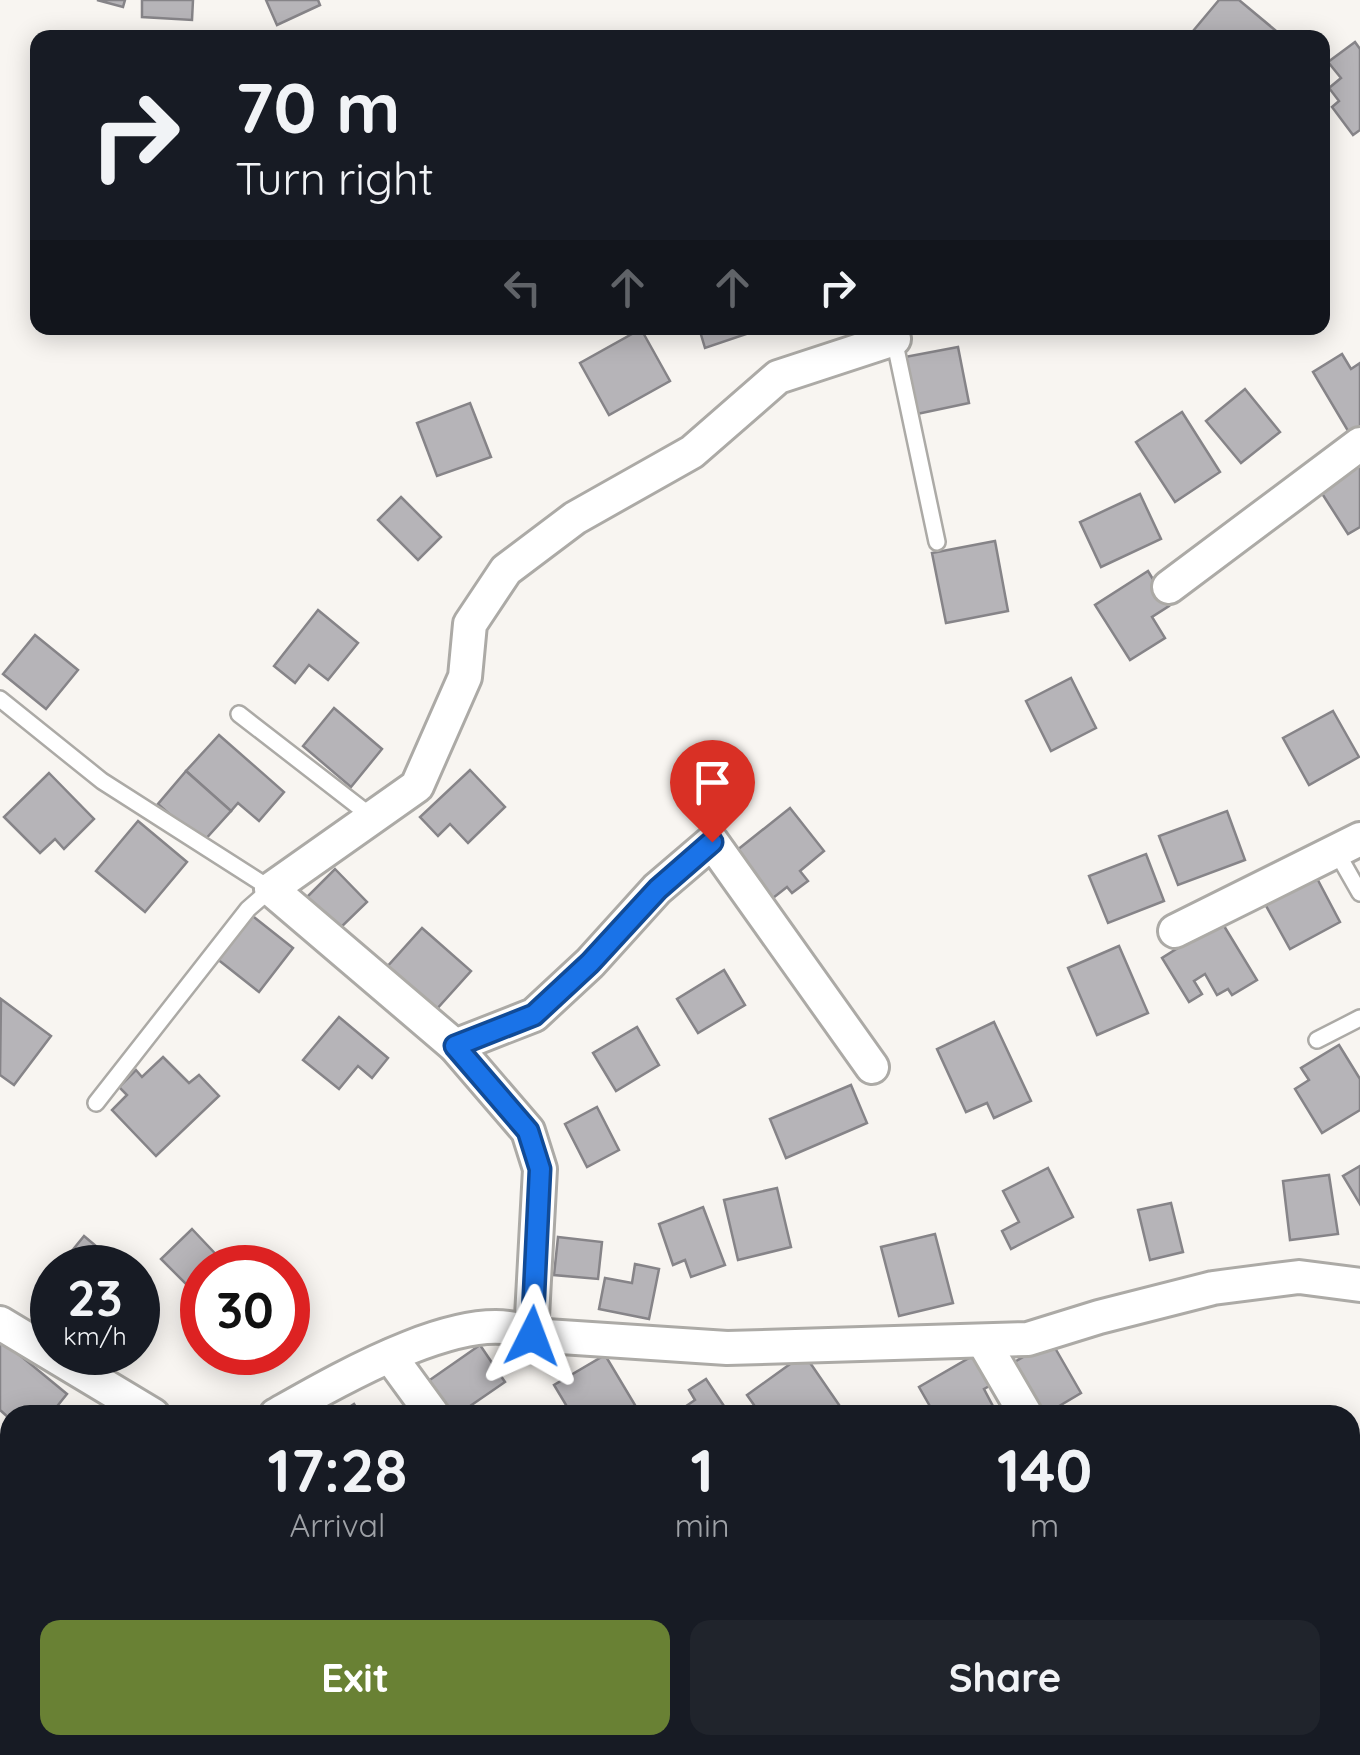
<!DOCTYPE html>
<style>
:root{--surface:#171b24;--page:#20242c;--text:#f1f3f6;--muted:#9ea1a6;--accent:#698134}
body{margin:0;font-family:Quicksand,sans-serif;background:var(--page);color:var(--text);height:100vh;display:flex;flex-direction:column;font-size:38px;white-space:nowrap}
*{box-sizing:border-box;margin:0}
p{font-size:32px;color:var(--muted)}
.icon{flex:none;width:55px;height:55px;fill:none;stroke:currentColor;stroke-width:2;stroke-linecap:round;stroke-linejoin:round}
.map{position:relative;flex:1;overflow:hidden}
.panel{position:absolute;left:0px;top:1405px;width:1360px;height:350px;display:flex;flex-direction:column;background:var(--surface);border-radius:30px 30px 0 0;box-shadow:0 5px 25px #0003}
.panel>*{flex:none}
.top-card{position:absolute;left:30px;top:30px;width:1300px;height:305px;border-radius:20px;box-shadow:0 5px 25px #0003;background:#171b24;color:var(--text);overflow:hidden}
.speed{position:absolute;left:30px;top:1245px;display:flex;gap:20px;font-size:50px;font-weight:700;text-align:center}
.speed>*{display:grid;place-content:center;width:130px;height:130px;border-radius:50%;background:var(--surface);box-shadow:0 5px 25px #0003;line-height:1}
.speed small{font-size:25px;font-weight:400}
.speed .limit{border:15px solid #d22;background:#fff;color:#111}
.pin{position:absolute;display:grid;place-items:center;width:85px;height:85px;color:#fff;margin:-102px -42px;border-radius:50% 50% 50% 0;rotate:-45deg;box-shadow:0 0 10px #0007}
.pin .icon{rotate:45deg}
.me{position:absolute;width:110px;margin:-55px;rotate:3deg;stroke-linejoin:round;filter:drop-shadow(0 0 8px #0008)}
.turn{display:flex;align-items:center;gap:35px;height:210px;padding:0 40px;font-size:45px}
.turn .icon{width:130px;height:130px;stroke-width:2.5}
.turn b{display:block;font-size:70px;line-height:85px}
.lanes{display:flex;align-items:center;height:95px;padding:0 40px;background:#0003;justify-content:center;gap:50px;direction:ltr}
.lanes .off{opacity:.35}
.eta{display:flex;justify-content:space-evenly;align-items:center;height:170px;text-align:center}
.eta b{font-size:60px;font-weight:700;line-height:70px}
.action{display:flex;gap:20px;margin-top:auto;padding:20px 40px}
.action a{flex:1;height:115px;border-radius:20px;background:var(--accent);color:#fff;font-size:40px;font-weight:700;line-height:115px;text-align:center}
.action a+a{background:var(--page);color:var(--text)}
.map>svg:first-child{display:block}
</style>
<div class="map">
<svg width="1360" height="1755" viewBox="0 0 1360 1755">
<rect width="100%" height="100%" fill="#f8f5f1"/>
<!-- building -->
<g fill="#b6b4b8" stroke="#868488" stroke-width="2.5">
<path d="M97,0H125L123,7Z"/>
<path d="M142,0H193L192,20L142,17Z"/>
<path d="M266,0H318L320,5L277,25Z"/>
<path d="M1219,0H1239L1281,35L1279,38H1201L1193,31Z"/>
<path d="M1355,42L1360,49V130L1353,135L1332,107L1339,101L1329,88L1341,78L1328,62Z"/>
<path d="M699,328H757L758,330L705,348Z"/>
<path d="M641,329L670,381L609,415L580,363Z"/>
<path d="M958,347L969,403L917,414L905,357Z"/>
<path d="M1342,354L1351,369L1360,363V437L1354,441L1313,372Z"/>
<path d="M1245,389L1280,432L1241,463L1206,421Z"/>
<path d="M470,403L491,457L437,476L417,423Z"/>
<path d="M1182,412L1220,472L1175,502L1136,442Z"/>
<path d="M1360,451V527L1348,534L1314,481Z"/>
<path d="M1140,494L1161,539L1101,567L1080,522Z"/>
<path d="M401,497L441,537L418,560L378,520Z"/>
<path d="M995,541L1008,611L946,623L932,553Z"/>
<path d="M1148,571L1169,606L1152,617L1165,638L1130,660L1095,605Z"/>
<path d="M318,610L358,643L328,680L309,665L295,683L274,666Z"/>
<path d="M35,635L78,670L46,709L3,674Z"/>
<path d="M1071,678L1096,728L1051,751L1026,701Z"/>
<path d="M334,708L382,749L351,787L303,746Z"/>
<path d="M1333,711L1359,757L1309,785L1283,738Z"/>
<path d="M219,735L284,792L259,821L238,803L231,811L186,771Z"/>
<path d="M470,770L505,807L468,843L450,824L438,836L420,817Z"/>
<path d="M186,771L231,811L202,843L158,804Z"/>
<path d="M49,773L94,819L64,849L55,839L40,853L4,817Z"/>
<path d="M790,808L824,851L800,871L808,881L792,893L787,887L773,898L736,851Z"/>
<path d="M1227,811L1245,860L1178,885L1159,836Z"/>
<path d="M138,821L187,862L145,912L96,871Z"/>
<path d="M1146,854L1164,901L1108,923L1089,876Z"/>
<path d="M1311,867L1340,922L1290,949L1260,895Z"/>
<path d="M335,869L367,902L334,934L303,901Z"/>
<path d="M250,914L293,948L259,992L216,958Z"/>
<path d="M1221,921L1257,980L1232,995L1228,989L1217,995L1205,974L1194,981L1202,994L1189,1002L1162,958Z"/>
<path d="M422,928L471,971L435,1011L386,968Z"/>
<path d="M1119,946L1148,1013L1097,1035L1068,968Z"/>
<path d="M724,970L745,1005L698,1033L677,999Z"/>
<path d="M1,999L51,1036L14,1085L0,1075Z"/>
<path d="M339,1017L388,1058L372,1078L358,1066L339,1089L303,1060Z"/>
<path d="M994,1022L1031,1101L994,1118L987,1103L966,1112L937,1049Z"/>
<path d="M637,1027L659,1065L616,1091L593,1053Z"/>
<path d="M1339,1045L1360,1079V1110L1322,1133L1295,1089L1309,1080L1301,1068Z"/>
<path d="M163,1057L189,1083L199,1075L219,1096L156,1156L112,1110L127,1095L119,1087L136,1070L142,1077Z"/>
<path d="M851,1085L867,1123L786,1158L770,1119Z"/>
<path d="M597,1107L619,1150L587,1167L565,1124Z"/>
<path d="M1360,1166V1204L1343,1176Z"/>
<path d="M1048,1168L1073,1217L1011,1249L1002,1231L1019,1222L1003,1191Z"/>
<path d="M1329,1175L1338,1234L1290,1240L1283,1181Z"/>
<path d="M777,1188L791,1247L738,1260L724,1200Z"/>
<path d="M1171,1203L1183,1252L1150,1260L1138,1210Z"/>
<path d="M703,1207L725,1265L691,1277L685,1260L673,1265L659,1224Z"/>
<path d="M192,1229L225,1264L221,1268H202V1286L195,1293L161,1259Z"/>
<path d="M935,1234L953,1303L899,1316L881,1247Z"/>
<path d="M84,1236L122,1268H58Z"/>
<path d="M558,1237L602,1242L598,1279L554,1275Z"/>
<path d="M635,1264L659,1269L649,1319L599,1309L605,1278L632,1283Z"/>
<path d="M288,1315L301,1336L288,1345Z"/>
<path d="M0,1339L67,1394L50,1415H10V1419L0,1410Z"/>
<path d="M1051,1341L1081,1393L1044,1415H1038L1009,1365Z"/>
<path d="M480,1345L505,1382L457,1415H445L424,1384Z"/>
<path d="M249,1352H276L257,1365Z"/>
<path d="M804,1354L846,1415H761L747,1395Z"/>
<path d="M976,1354L993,1384L984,1389L996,1412L990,1415H935L919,1387Z"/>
<path d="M605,1355L638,1410L629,1415H572L554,1385Z"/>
<path d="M706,1379L730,1415H673L695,1400L689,1390Z"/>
<path d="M354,1404L361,1415H337Z"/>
<path d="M10,1452V1486L0,1477V1463Z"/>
<path d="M1360,1593V1640L1350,1625V1599Z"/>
<path d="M0,1603L10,1616V1634L0,1642Z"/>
<path d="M241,1745H312L319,1755H247Z"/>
<path d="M447,1745H514L520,1753L517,1755H444L440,1750Z"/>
<path d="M909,1745H982L986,1750L979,1755H916Z"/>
<path d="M1277,1745H1345L1352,1755H1268L1266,1752Z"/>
</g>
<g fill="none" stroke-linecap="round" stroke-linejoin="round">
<defs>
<g id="lane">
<path d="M894,339L937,542"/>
<path d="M0,699L102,781L271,889L248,909L96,1103"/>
<path d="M239,714L372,817"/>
<path d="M1336,851L1360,893"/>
<path d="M1317,1040L1360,1018"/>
</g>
<g id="street">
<path d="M1169,587L1360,444"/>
<path d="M1175,931L1360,839"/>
<path d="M455,1046L534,1015L590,963L657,889L712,842L872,1067"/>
<path d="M0,1323L153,1415"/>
<path d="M531,1335L540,1169L528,1131L455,1046L271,889L417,786L465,677L470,624L506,570L575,518L692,452L778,377L894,339L891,328"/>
<path d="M983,1341L1026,1415"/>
<path d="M390,1356L433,1415"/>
<path d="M276,1415C331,1384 471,1301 531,1335L727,1348L1028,1339L1099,1317L1213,1288L1299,1277L1360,1285"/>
<path d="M1360,1703V1706"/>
<path d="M215,1745L221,1755"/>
<path d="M169,1755L179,1745"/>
<path d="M373,1755L384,1745"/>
</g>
</defs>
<!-- lane casing -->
<use href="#lane" stroke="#acaaa6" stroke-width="20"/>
<!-- street casing -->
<use href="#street" stroke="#acaaa6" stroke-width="38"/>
<!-- lane -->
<use href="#lane" stroke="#fff" stroke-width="15"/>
<!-- street -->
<use href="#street" stroke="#fff" stroke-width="32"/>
</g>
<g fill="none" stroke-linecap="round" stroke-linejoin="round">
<defs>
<path id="route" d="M532,1336L540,1169L528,1131L455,1046L534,1015L590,963L658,889L712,842"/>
</defs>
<!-- route casing -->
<use href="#route" stroke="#114b97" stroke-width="25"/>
<!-- route -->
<use href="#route" stroke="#1a73e8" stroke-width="18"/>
</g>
</svg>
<div class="speed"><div>23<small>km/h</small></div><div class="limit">30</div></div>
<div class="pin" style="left:712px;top:842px;background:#d93025"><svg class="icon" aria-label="arrive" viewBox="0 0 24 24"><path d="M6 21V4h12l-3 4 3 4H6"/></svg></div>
<svg class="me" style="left:532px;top:1336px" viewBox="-20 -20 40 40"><path d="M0-17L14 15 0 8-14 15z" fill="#1a73e8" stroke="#fff" stroke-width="4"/></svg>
<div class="top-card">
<div class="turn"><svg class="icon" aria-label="right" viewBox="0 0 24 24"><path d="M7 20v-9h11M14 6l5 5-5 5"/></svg><div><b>70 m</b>Turn right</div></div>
<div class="lanes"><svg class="icon off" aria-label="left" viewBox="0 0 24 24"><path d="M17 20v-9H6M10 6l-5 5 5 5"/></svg><svg class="icon off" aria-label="ahead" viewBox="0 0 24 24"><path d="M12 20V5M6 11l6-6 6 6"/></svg><svg class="icon off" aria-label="ahead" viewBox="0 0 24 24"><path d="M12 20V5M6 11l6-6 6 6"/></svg><svg class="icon" aria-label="right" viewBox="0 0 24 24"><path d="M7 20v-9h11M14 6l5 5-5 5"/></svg></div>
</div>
<section class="panel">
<div class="eta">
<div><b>17:28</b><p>Arrival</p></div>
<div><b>1</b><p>min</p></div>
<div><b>140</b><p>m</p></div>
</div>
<div class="action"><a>Exit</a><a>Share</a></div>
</section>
</div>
